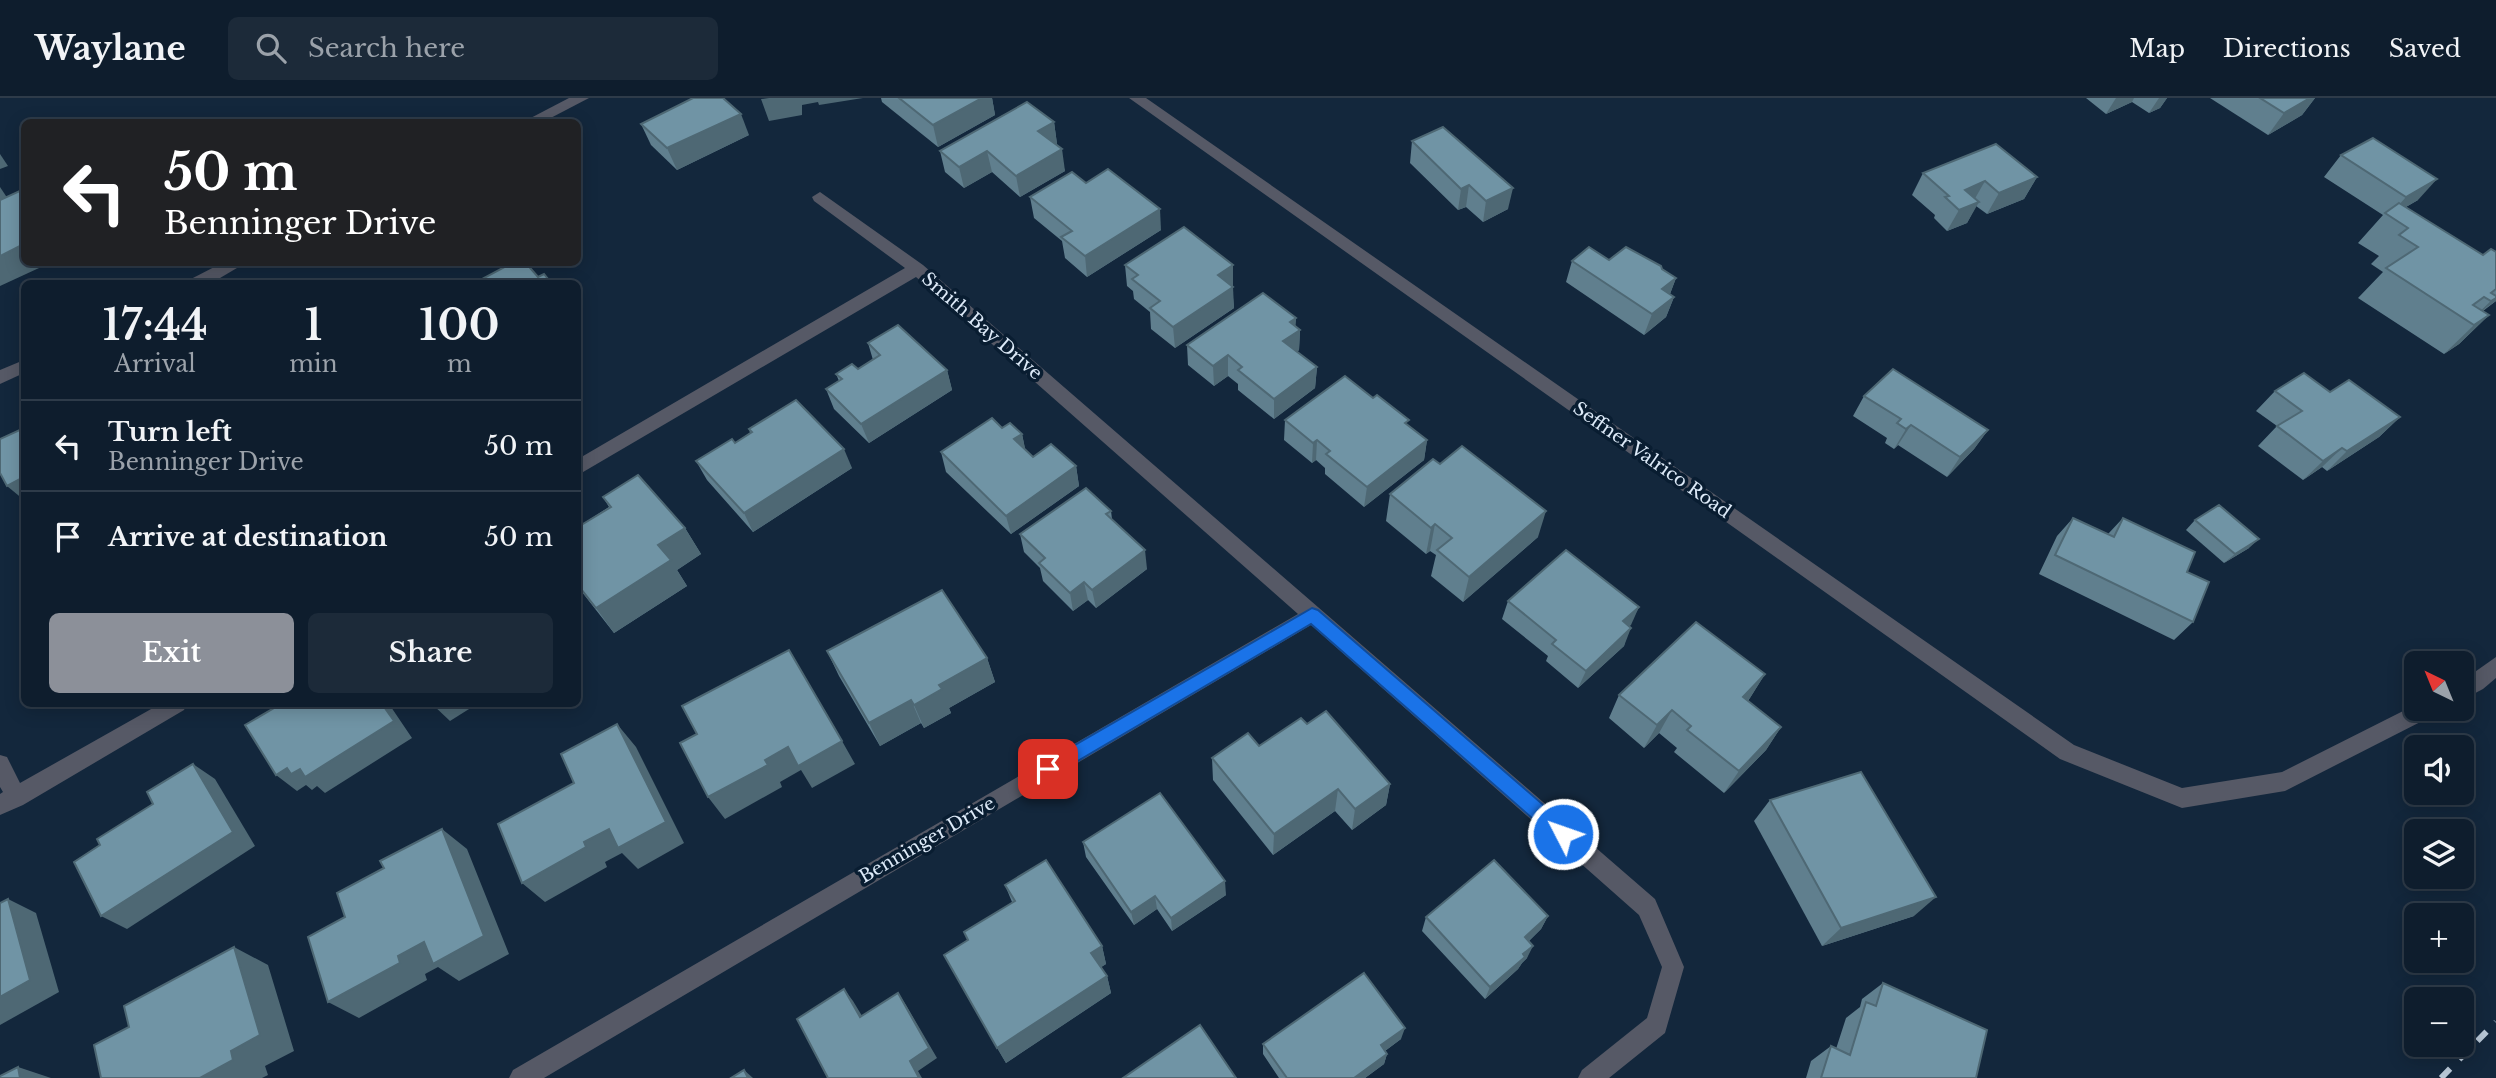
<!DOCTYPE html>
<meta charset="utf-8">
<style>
:root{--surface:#0e1d2d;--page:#1c2a39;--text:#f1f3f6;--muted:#9ba2aa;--line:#2e3b49;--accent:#8c9099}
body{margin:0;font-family:"Libre Baskerville",serif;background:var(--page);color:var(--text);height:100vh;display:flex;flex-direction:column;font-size:26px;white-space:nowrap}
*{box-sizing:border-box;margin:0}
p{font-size:23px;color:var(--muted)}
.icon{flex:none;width:38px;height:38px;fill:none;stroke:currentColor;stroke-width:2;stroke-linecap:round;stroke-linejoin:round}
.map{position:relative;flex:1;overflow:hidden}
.details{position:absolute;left:21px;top:182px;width:560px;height:427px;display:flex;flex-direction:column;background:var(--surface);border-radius:10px;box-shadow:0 4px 18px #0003,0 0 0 2px var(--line)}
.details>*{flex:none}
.hud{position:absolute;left:21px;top:21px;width:560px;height:147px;border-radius:10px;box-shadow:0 4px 18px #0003,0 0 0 2px var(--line);background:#202124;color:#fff;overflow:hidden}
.needle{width:46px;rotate:317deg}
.controls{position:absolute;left:2404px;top:553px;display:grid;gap:14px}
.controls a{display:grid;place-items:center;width:70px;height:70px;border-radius:10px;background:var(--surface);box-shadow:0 4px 18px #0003,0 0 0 2px var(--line);font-size:35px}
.pin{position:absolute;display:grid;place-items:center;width:60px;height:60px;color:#fff;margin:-30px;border-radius:14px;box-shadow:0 4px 10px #0006}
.me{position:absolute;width:77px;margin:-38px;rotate:311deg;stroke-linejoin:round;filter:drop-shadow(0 0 5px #0008)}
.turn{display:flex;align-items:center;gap:24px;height:147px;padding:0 28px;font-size:32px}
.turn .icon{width:91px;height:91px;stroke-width:2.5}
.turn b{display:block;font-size:49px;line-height:60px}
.eta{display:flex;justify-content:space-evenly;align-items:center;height:119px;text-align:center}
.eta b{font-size:42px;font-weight:600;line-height:49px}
.button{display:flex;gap:14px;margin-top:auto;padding:14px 28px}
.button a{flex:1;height:80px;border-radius:10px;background:var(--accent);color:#fff;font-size:28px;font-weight:600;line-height:80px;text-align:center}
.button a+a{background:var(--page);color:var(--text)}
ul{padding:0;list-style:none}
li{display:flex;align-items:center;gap:21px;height:91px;padding:0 28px;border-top:2px solid var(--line)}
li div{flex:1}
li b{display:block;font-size:26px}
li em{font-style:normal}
header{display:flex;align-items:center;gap:42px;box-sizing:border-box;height:98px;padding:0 35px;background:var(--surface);border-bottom:2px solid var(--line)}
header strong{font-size:33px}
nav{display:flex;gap:38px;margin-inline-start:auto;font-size:24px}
.search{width:490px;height:63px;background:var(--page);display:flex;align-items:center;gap:18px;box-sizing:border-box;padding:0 24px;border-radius:10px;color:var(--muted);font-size:26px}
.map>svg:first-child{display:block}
</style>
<header>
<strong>Waylane</strong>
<div class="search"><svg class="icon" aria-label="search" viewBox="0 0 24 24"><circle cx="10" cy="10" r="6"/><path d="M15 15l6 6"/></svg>Search here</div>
<nav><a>Map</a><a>Directions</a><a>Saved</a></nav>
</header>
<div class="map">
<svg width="2496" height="980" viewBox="0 0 2496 980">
<rect width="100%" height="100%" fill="#13273c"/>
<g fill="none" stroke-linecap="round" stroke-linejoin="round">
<!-- minor -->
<g fill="#565966" fill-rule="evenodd">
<path d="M820,94L923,167L1655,801L1684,869L1665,935L1609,980H1578L1582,972L1647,920L1662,869L1639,817L1311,527L544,980H509L513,972L1298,516L916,179L578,377V361L905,170L814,103L812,99Z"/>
<path d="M160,606H187L184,612L23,707L0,717V696L3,694L0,689V657L7,659L20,685Z"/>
</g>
<!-- tertiary -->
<g fill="#565966" fill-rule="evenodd">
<path d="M569,0H589L543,24H523Z"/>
<path d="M1129,0H1146L2074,647L2182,690L2282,674L2417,606V611H2437L2434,617L2285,693L2182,710L2060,661Z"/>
<path d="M224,164H247L210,186H187L189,182Z"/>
<path d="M24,262V275L0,286V272Z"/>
<path d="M2496,559V580L2483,591L2462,602V583Z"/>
</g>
<!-- rail -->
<path stroke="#b9c8d7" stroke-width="6" stroke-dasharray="13 13" stroke-linecap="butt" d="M2441,980L2496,924"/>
</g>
<!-- wall -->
<g fill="#607f8e">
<path d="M881,0H992L995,17L938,49L882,4Z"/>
<path d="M2086,0H2167L2160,10L2149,15L2132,4L2106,16Z"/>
<path d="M2210,0H2315L2302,17L2268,37Z"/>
<path d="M1054,24L1057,46L1056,47L1065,73L1020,99L992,74L964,90L945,74L940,53Z"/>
<path d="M641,26L749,37L677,72L651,47Z"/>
<path d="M1412,43L1508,111L1483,124L1466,109L1458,112L1410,65Z"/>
<path d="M2341,57L2418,102L2406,109L2483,157L2496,154V203L2483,213L2489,217L2459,246L2444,256L2358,200L2383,174L2371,166L2379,158L2358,145L2383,117L2324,79Z"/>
<path d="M1923,75L2037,79L2024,101L1987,116L1976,108L1967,125L1947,133L1934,120L1935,117L1912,97Z"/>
<path d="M1086,85L1161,132L1087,179L1065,160L1062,143L1034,120L1030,99Z"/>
<path d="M1609,162L1662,171L1676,180L1670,196L1674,199L1666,219L1644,237L1566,184L1572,163Z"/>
<path d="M1125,167H1233V188L1232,189L1234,210L1175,250L1151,231L1150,214L1134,201L1133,193L1127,188Z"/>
<path d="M1296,220L1295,228L1300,232L1299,252L1297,254L1317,269L1315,290L1274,321L1238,292V286L1228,278L1214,288L1188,267L1187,247Z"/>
<path d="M868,245L947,272L952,292L869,345L834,311L826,291L839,283L836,276L858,271L873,262Z"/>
<path d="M2275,293L2330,294L2400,319L2379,339L2327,373L2322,369L2303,382L2258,348L2277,328L2256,313Z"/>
<path d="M1864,298L1988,332L1974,351L1947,379L1898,347L1894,351L1885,345L1887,340L1853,318Z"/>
<path d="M1285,322L1408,327L1427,342L1424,362L1364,409L1325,376V370L1316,362L1312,365L1284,342Z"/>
<path d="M1002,330L1022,336L1025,351L1033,359L1076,368L1079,388L1011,436L946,374L941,354Z"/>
<path d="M749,331L852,370L753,434L707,382L696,363L735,345L750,335Z"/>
<path d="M1390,396L1538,439L1463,504L1431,478L1436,457L1430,453L1426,456L1386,423Z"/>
<path d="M603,399L685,430L701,456L677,472L687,488L614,535L578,489V429L609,409Z"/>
<path d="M1111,413L1112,421L1147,471L1096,510L1088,502L1073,513L1043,483L1040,470L1024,454L1020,436Z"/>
<path d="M2073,420L2108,436L2123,420L2187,474L2193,524L2174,542L2039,476L2057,438Z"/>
<path d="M2195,422L2249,450L2224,465L2186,432Z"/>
<path d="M1508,503L1639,509L1629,528L1624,548L1578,590L1546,563L1548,558L1502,521Z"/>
<path d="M827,553L987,560L995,584L949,610L951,615L924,630L921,625L880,648L839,578Z"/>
<path d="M1765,576L1748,603L1781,629L1766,652L1724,695L1674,654L1677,650L1659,635L1644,650L1609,620L1619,597Z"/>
<path d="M1307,626L1390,686L1386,707L1352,732L1335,713L1273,757L1213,682L1212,660L1259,648Z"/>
<path d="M1770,702L1914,818L1822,848L1754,723Z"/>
<path d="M1083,744L1226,797L1172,833L1157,811L1134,827L1086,759Z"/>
<path d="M1005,787L1102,848L1106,866L1101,869L1107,878L1111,895L1006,965L944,857L968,842L1012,804Z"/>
<path d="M1548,818L1541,831L1529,843L1527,860L1522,865L1518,871L1485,901L1422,833L1426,819Z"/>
<path d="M1883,885L1976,980H1806L1811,963L1831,948L1836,951L1846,920L1860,909L1862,901Z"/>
<path d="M1401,941L1385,953L1387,956L1384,966L1365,980H1279L1263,956V946Z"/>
</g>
<!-- shaded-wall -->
<g fill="#4e6874">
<path d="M769,0H863L819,7L818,4L802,7V17L769,23L761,1Z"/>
<path d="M982,0H992L995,17L938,49L933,27Z"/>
<path d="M2116,0H2134L2132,4L2106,16Z"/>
<path d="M2159,0H2167L2160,10L2149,15Z"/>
<path d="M2310,0H2315L2302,17L2268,37L2284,15Z"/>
<path d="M741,16L749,37L677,72L667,50Z"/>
<path d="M1054,24L1057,46L1042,55L1038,33Z"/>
<path d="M1062,51L1065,73L1020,99L1016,78Z"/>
<path d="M987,53L992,74L964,90L959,69Z"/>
<path d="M0,56L8,68L0,71Z"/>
<path d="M2037,79L2024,101L1987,116L1999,95Z"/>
<path d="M2437,81L2418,102L2390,118H2389L2406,99Z"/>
<path d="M1985,83L1973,104L1965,92Z"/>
<path d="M1469,87L1466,109L1458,112L1461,91Z"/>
<path d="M0,89L16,113L0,120Z"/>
<path d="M1513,90L1508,111L1483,124L1486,103Z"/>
<path d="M1979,104L1967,125L1947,133L1959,112Z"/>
<path d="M1160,111L1161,132L1087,179L1085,158Z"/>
<path d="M24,146V164H52L0,188V158Z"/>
<path d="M1233,167V188L1218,198V177Z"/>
<path d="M1676,180L1668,201L1662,191Z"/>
<path d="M1233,189L1234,210L1175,250L1173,229Z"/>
<path d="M2496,198V203L2487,209L2471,225L2469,224Z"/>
<path d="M1674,199L1666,219L1644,237L1652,216Z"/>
<path d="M2489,217L2459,246L2444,256L2474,227Z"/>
<path d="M1296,220L1295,235L1300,232L1299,252L1283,264V243L1290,224Z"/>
<path d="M1228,257V278L1214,288L1213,268Z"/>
<path d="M1317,269L1315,290L1274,321V301Z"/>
<path d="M947,272L952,292L869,345L861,326Z"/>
<path d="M2400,319L2379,339L2327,373L2347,353Z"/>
<path d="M1911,327L1898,347L1894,351L1906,331Z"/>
<path d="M1988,332L1974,351L1947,379L1960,359Z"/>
<path d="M1022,336L1026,355L1014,341Z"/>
<path d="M1317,342L1316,362L1312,365L1313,345Z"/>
<path d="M1427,342L1424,362L1364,409L1367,389Z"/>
<path d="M2342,350L2322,369L2303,382L2323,363Z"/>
<path d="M844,351L852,370L753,434L744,415Z"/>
<path d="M1076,368L1079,388L1011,436L1006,418Z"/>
<path d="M24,379V402L7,388Z"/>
<path d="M1546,413L1538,439L1463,504L1469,479Z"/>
<path d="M1435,426L1430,453L1426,456L1431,430Z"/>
<path d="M685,430L701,456L677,472L687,488L614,535L596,510L658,447Z"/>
<path d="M2259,441L2249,450L2224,465L2235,456Z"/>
<path d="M1145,452L1147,471L1096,510L1092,492Z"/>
<path d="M1084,484L1088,502L1073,513L1070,495Z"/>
<path d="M1639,509L1631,527L1615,541L1623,523Z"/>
<path d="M1631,530L1624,548L1578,590L1586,573Z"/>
<path d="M987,560L995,584L949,610L951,615L924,630L914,607L939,587Z"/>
<path d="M1765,576L1750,600L1728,622L1743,599Z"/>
<path d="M911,602L921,625L880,648L869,625Z"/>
<path d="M382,606H389L412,640L325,695L317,688L312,692L306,687L297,693L276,677Z"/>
<path d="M432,606H477L450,623Z"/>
<path d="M1672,612L1659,635L1644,650L1657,627Z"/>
<path d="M617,626L636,649L684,745L638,771L622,755L605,764L607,769L545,804L522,785Z"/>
<path d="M1781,629L1766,652L1724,695L1739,673Z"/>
<path d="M842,643L855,666L812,690L801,672L780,684L782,689L725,721L708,699L765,662L788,649Z"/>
<path d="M193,666L215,681L255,748L127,831L101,818Z"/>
<path d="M1390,686L1386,707L1352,732L1355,711Z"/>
<path d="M1338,691L1335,713L1273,757L1274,736Z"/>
<path d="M442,731L467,751L509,856L459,883L438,869L425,876L427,882L359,920L328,904Z"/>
<path d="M1225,783L1226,797L1172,833L1171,820Z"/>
<path d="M1155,798L1157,811L1134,827L1131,814Z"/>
<path d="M1936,799L1914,818L1822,848L1841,830Z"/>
<path d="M8,801L36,815L59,894L0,927V899Z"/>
<path d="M1548,818L1541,831L1519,852L1525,839Z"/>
<path d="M1102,848L1106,866L1097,872L1091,855Z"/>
<path d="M1533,848L1527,860L1522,865L1518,871L1485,901L1490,889Z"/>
<path d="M234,849L268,867L294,953L265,968L268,977L262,980H200L231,953Z"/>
<path d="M1107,878L1111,895L1006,965L997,950Z"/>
<path d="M844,891L853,903L870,931L860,919Z"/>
<path d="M898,895L906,907L937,960L918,973L922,980H919L910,963Z"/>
<path d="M1405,930L1401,941L1378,958L1381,947Z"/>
<path d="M1387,956L1384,966L1365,980H1354Z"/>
<path d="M18,969L51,980H20Z"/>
<path d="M744,972L753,980H748Z"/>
</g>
<!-- building -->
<g fill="#7094a5" stroke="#4e6874" stroke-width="2">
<path d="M693,0H723L741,16L667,50L641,26Z"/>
<path d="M899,0H982L933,27Z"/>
<path d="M2260,0H2310L2284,15Z"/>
<path d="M1027,4L1054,24L1038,33L1062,51L1016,78L987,53L959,69L940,53Z"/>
<path d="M1443,29L1513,90L1486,103L1469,87L1461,91L1412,43Z"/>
<path d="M2373,40L2437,81L2406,99L2341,57Z"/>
<path d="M1996,46L2037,79L1999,95L1985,83L1965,92L1979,104L1959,112L1945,99L1949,98L1923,75Z"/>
<path d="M1108,71L1160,111L1085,158L1061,139L1072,133L1030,99L1072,74L1086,85Z"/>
<path d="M24,91V146L0,158V102Z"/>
<path d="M2399,105L2483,157L2491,151L2496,154V191L2491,195L2496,198V200L2491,203L2484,199L2473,207L2489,217L2474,227L2386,170L2418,149L2399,137L2408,130L2385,115Z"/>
<path d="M1184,129L1233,167L1218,177L1233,189L1173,229L1150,210L1160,203L1132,181L1138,177L1125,167Z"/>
<path d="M1589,149L1609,162L1626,149L1661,168L1662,171L1676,180L1662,191L1674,199L1652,216L1572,163Z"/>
<path d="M514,164H525L538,179L544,176L552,186H486L482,181Z"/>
<path d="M1263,195L1296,220L1290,224L1300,232L1283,243L1317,269L1274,301L1238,272L1242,269L1228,257L1213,268L1187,247Z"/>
<path d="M898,227L947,272L861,326L826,291L842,281L836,276L852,266L858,271L880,257L868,245Z"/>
<path d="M1893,271L1988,332L1960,359L1911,327L1906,331L1897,325L1901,321L1864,298Z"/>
<path d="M2304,275L2330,294L2349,282L2400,319L2347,353L2342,350L2323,363L2277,328L2302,313L2275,293Z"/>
<path d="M1345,278L1373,300L1377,297L1409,322L1405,325L1427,342L1367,389L1326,356L1330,353L1317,342L1313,345L1285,322Z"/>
<path d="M796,302L844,351L744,415L696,363L732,341L735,345L752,334L749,331Z"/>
<path d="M992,320L1002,330L1010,325L1022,336L1014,341L1033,359L1051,346L1076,368L1006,418L941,354Z"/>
<path d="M24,330V379L7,388L0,375V341Z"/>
<path d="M1462,348L1546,413L1469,479L1437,452L1452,440L1435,426L1431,430L1390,396L1433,361L1440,366Z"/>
<path d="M638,377L685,430L658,447L671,462L596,510L578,487V429L611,409L603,399Z"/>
<path d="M1086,390L1111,413L1106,416L1145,452L1092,492L1084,484L1070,495L1039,465L1045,460L1020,436Z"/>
<path d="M2219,407L2259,441L2235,456L2195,422Z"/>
<path d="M2073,420L2114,439L2123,420L2195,454L2187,474L2209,484L2193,524L2055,457Z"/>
<path d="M1566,452L1639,509L1623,523L1631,530L1586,573L1552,546L1556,542L1508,503Z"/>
<path d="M942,492L987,560L939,587L942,591L914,607L911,602L869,625L827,553Z"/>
<path d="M1696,524L1765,576L1743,599L1781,629L1739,673L1687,632L1691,628L1672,612L1657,627L1619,597Z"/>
<path d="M789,552L842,643L798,668L788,649L765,662L768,667L708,699L680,645L697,636L682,608Z"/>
<path d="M281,606H382L394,623L305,679L300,671L291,676L287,670L276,677L245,627Z"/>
<path d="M1326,613L1390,686L1355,711L1338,691L1274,736L1212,660L1248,635L1259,648L1301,620L1307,626Z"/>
<path d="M617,626L666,724L618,750L609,731L584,744L586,749L522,785L498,726L574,685L561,656Z"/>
<path d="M193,666L233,734L101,818L74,764L100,747L97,741L153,706L147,694Z"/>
<path d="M1861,674L1936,799L1841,830L1770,702Z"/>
<path d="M1160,695L1225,783L1171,820L1155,798L1131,814L1083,744Z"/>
<path d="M442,731L484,838L433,866L424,844L398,858L400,865L328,904L308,839L345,819L337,795L384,770L380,763Z"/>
<path d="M1046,762L1102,848L1091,855L1107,878L997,950L944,857L968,842L964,834L1015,803L1005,787Z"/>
<path d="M1494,762L1548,818L1525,839L1533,848L1523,856L1525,859L1490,889L1426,819Z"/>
<path d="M8,801L30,882L0,899V805Z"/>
<path d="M234,849L260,937L231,953L233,962L200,980H101L94,947L129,929L124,908Z"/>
<path d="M1364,875L1405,930L1381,947L1387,956L1354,980H1287L1263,946Z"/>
<path d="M1883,885L1987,932L1976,980H1821L1831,948L1850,957L1866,904L1876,908Z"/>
<path d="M844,891L860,919L898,895L929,950L910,963L919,980H828L797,921Z"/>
<path d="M1200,927L1236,980H1123Z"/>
<path d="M18,969L20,980H0V978Z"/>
<path d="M744,972L748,980H731Z"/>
</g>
<!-- route -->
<path fill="#1a73e8" stroke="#114b97" stroke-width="2" d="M1312,510L1318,512L1570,730L1572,736L1570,742L1563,745L1557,742L1311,526L1054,677L1048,679L1042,677L1040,671L1042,666Z"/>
<g text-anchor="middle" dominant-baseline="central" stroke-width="7" stroke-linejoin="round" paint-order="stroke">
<!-- street labels -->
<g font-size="18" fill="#ddeaf8" stroke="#091d31">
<text transform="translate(982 228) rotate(41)">Smith Bay Drive</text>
<text transform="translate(1652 362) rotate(35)">Seffner Valrico Road</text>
<text transform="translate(927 742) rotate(-30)">Benninger Drive</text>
</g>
</g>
</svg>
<div class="controls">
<a><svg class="needle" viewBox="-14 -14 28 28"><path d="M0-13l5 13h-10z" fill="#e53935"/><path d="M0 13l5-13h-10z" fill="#9ba2aa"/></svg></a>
<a><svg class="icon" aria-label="sound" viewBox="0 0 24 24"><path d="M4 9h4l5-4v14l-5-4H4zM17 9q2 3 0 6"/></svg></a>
<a><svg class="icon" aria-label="layers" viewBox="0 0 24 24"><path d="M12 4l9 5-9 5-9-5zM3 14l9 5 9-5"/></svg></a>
<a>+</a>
<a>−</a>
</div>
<div class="pin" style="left:1048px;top:671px;background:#d93025"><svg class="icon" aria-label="arrive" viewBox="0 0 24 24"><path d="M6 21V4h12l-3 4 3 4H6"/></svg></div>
<svg class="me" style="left:1563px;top:736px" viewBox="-20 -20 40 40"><circle r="17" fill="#1a73e8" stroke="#fff" stroke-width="3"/><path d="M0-11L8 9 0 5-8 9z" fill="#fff"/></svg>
<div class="hud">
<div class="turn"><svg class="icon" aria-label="left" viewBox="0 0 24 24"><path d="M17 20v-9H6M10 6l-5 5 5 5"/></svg><div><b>50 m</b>Benninger Drive</div></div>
</div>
<section class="details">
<div class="eta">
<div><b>17:44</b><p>Arrival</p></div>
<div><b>1</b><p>min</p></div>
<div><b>100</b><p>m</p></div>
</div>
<ul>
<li><svg class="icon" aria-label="left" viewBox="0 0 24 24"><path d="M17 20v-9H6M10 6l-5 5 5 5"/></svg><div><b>Turn left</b><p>Benninger Drive</p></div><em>50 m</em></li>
<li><svg class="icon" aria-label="arrive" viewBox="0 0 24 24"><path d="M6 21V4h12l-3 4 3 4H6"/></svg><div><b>Arrive at destination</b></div><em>50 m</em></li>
</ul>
<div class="button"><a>Exit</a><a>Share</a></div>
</section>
</div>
